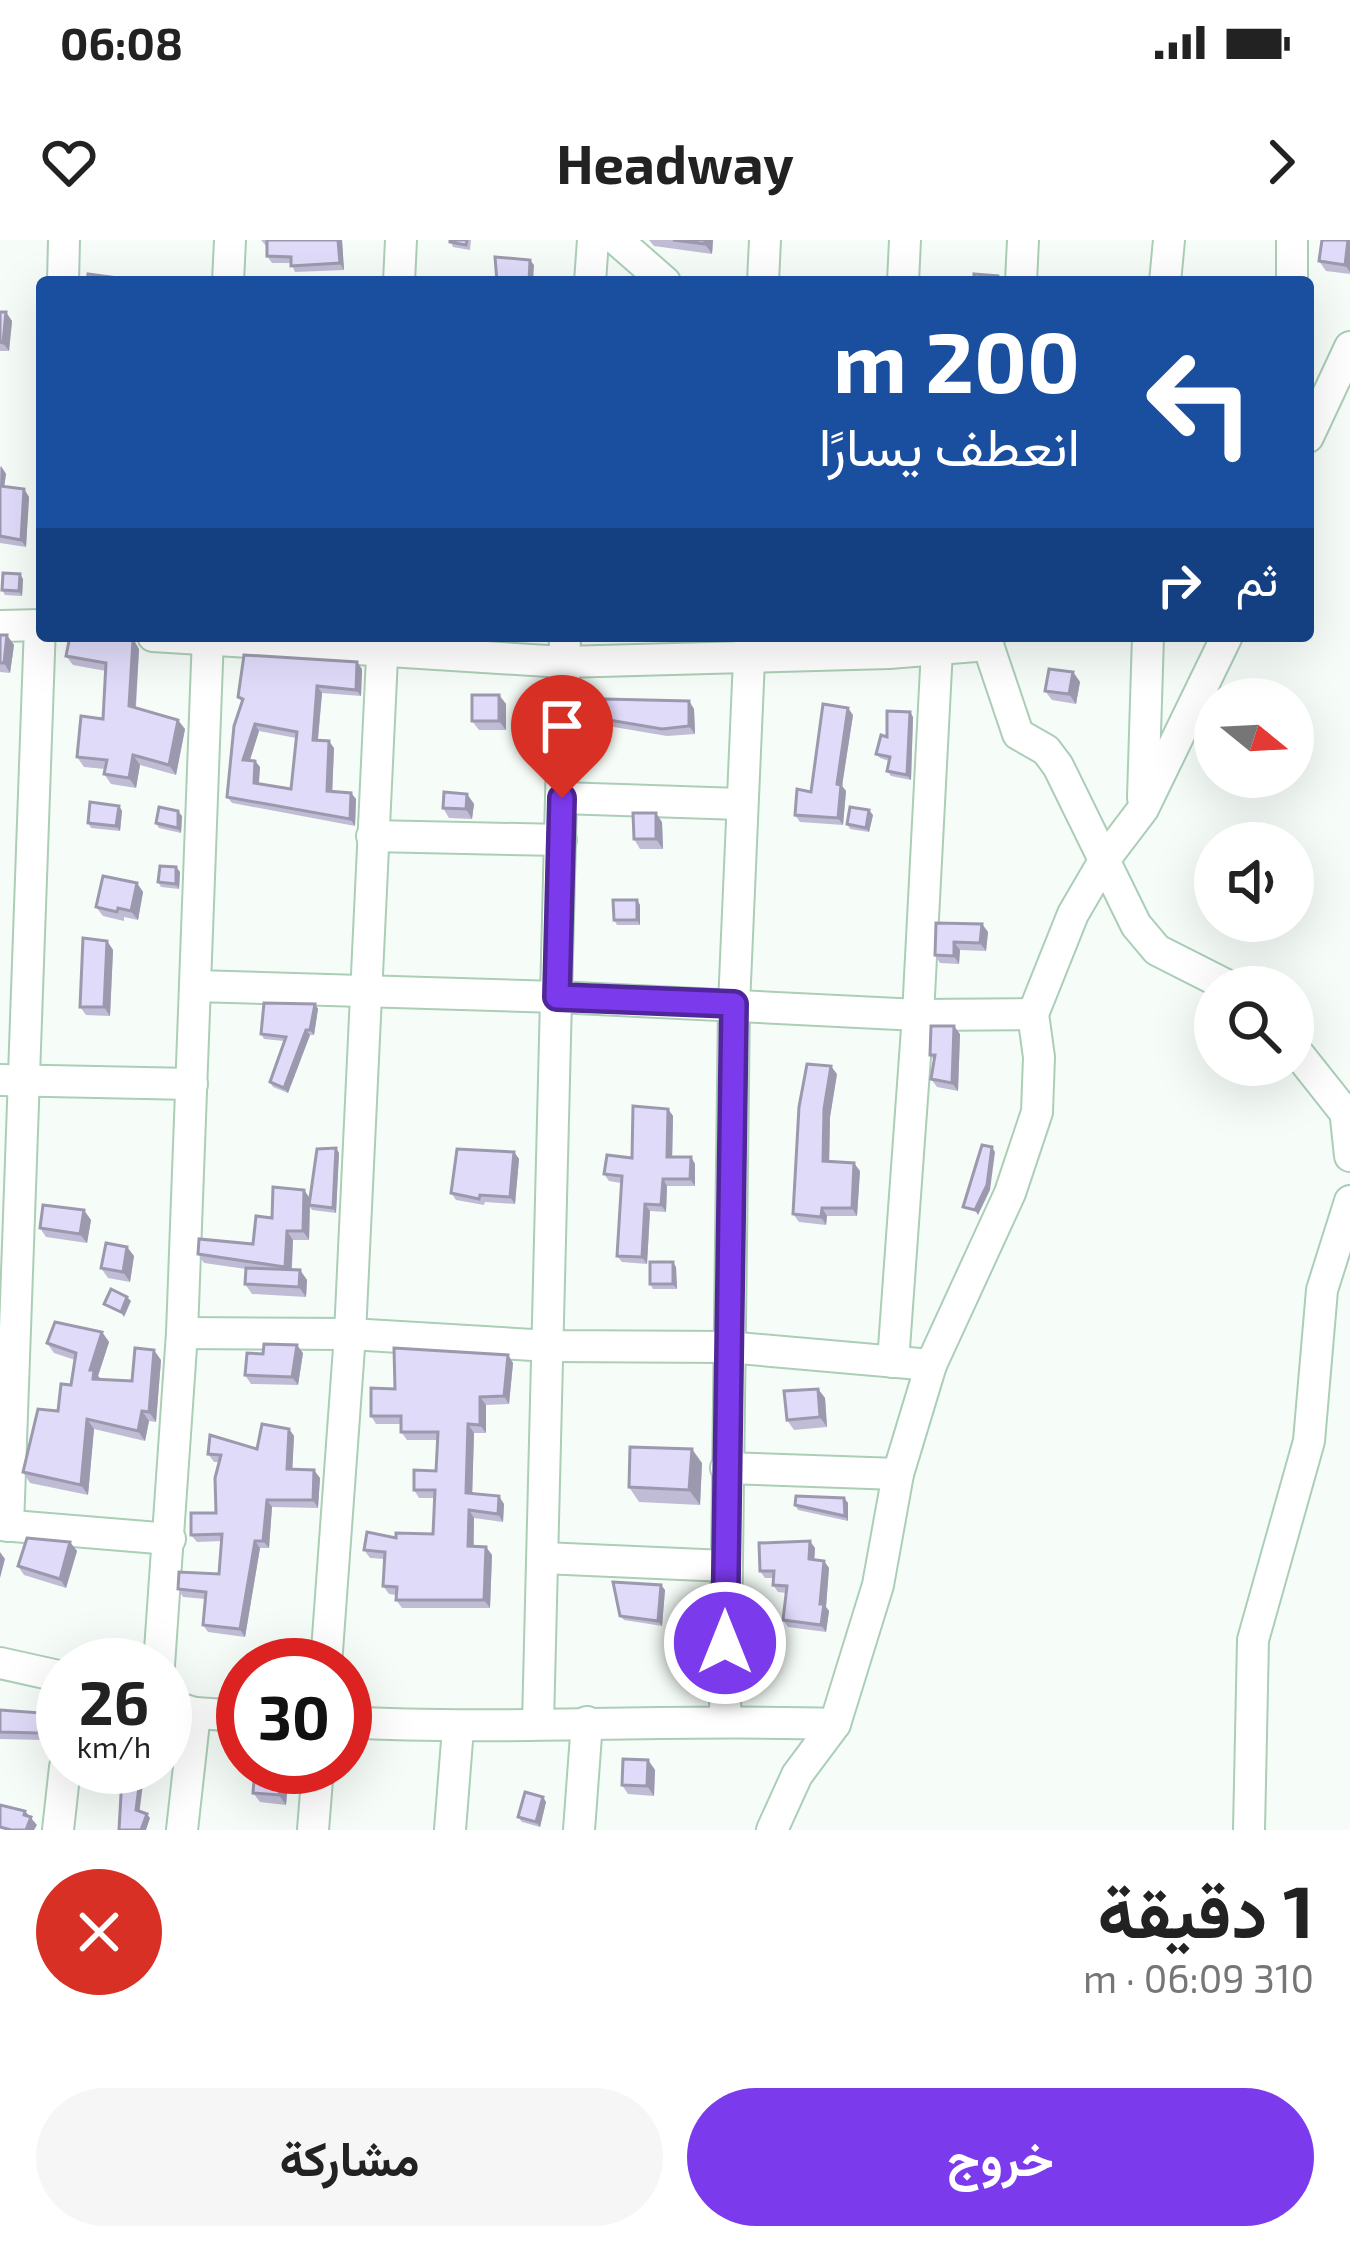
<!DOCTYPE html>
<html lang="ar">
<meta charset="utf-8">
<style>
:root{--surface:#fff;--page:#f6f6f6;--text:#222;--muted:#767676;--accent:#7c3aed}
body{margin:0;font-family:"Exo 2",Vazirmatn,sans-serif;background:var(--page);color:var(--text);direction:rtl;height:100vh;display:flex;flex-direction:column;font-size:45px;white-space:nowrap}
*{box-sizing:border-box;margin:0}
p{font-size:39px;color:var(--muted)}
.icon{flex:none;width:66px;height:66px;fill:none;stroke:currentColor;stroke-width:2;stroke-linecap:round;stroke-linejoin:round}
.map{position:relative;height:1590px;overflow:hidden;direction:ltr}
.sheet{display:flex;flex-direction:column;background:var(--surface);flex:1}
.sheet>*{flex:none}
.top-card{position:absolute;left:36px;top:36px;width:1278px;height:366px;border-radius:12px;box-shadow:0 12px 48px #0002;direction:rtl;background:#1a4fa0;color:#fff;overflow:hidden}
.needle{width:78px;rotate:108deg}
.tools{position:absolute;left:1194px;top:438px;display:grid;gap:24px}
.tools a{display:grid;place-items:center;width:120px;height:120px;border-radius:50%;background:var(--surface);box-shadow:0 12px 48px #0002;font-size:60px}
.speed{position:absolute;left:36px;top:1398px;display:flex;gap:24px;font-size:60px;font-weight:700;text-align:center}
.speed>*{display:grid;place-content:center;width:156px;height:156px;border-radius:50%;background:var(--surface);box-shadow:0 12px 48px #0002;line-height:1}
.speed small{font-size:30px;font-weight:400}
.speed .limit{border:18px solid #d22;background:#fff;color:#111}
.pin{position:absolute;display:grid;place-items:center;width:102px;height:102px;color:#fff;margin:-123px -51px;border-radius:50% 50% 50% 0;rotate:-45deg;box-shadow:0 0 12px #0007}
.pin .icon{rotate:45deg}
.me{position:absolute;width:132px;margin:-66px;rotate:0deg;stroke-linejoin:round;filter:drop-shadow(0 0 9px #0008)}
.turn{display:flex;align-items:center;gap:42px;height:252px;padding:0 36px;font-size:54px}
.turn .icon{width:156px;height:156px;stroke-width:2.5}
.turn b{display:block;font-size:84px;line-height:102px}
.then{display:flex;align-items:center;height:114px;padding:0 36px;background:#0003;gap:24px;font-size:45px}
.round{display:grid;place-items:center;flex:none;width:126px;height:126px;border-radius:63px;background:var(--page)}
.summary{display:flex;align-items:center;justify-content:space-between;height:204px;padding:0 36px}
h1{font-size:72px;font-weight:700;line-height:90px}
.action{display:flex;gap:24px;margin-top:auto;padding:24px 36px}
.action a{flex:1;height:138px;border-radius:72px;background:var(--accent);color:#fff;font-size:48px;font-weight:700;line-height:138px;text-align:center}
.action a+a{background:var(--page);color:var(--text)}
.status{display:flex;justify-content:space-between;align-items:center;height:84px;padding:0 60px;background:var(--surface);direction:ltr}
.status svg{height:33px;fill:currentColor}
header{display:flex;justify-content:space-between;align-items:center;height:156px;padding:0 36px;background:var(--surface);font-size:54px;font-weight:700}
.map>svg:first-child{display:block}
</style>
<div class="status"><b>06:08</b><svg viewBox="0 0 49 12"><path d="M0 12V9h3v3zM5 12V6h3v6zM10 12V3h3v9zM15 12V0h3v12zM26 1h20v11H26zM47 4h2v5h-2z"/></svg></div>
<header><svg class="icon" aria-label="forward" viewBox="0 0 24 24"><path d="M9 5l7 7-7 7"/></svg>Headway<svg class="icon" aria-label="heart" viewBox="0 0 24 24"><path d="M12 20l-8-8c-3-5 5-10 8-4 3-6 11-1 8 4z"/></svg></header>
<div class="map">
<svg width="1350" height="1590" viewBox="0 0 1350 1590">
<rect width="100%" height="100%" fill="#f6fdf8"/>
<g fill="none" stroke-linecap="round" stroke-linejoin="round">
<defs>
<g id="minor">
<path d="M617,0L665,42"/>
<path d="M63,42L64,0"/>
<path d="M228,42L230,0"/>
<path d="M399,42L401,0"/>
<path d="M590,42L593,0"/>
<path d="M763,42L765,0"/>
<path d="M903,42L905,0"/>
<path d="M1021,42L1023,0"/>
<path d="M1165,42L1169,0"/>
<path d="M1292,42V0"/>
<path d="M1308,197L1350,107"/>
<path d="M0,386L42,385"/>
<path d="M153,396L563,422L889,413L988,405"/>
<path d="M989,396L988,405L1018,494L1046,510L1058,526L1136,685L1157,710L1230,747"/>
<path d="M562,558L740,564"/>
<path d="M1143,558L1148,396"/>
<path d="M372,596L561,600"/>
<path d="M195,746L557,757L918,775L1033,774"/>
<path d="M1293,807L1350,879"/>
<path d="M0,840L192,844"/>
<path d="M1345,869L1350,916"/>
<path d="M182,1093L350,1094L549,1106L727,1107L931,1125"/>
<path d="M893,1122L918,775L937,409"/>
<path d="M726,1228L898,1234"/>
<path d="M0,1285L170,1299"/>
<path d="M8,1286L40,385"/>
<path d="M543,1318L726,1326"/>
<path d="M0,1423L63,1437"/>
<path d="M159,1425L182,1093L208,396"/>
<path d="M326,1425L350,1094L383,396"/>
<path d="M165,1464L195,1473L243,1476"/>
<path d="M725,1480L734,765L750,396"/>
<path d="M345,1482C508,1491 671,1478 835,1484"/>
<path d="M538,1483L565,396"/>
<path d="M58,1590L65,1527"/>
<path d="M182,1590L195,1473"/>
<path d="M313,1590L318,1527"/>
<path d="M450,1590L458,1488"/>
<path d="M579,1590L587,1482"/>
<path d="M772,1590L797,1535L835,1484L878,1345L898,1234L931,1125L1010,953L1037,872L1039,817L1033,774L1073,674L1105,619L1143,569L1227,396"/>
<path d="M1249,1590L1253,1400L1309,1201L1322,1050L1350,961"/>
</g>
</defs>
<!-- minor casing -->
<use href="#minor" stroke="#abceb7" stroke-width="34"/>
<!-- minor -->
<use href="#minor" stroke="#fff" stroke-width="30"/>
</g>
<!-- wall -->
<g fill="#c0bcd6" fill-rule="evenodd">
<path d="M261,0H342L344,30L295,32L291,23H272L267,16V7Z"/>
<path d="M450,0H471L470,10L453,7Z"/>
<path d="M649,0H713L712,14L654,6Z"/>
<path d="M1350,0V34L1326,31L1319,21Z"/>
<path d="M0,72L12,81L9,111H0Z"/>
<path d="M0,226L6,234L4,247L24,249L29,257L26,307L0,303Z"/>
<path d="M23,339L22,356L5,355L2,350Z"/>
<path d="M0,395L14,405L10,433L0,432Z"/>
<path d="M70,396H132L139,409L136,468L185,489L176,535L140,525L136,548L111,544L104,534L105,529L84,527L77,517L103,479L106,431L73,425L66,416Z"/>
<path d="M362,429L361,456L322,453L318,501L334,508L332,551L351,553L356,559L355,586L232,563L227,557L242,462L238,457ZM259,491L296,498L291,549L259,544L260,527L255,521L250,520Z"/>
<path d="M1073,432L1080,442L1076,464L1052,460L1045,451Z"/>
<path d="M499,455L506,464V490H479L472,481Z"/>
<path d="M689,461L694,469L695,494L667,496L608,486L603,479Z"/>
<path d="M910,472L913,477L911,540L891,536L887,531L889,521L880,518L876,514L887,497Z"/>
<path d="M853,475L842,546L846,551L843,585L800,582L795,575L811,552Z"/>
<path d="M467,554L474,564L472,579L449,578L443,568Z"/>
<path d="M119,566L122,571L120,591L91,588L88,583Z"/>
<path d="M873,575L869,592L850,589L847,584Z"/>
<path d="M182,576L181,593L159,588L156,583Z"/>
<path d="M662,582L663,609H640L634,599Z"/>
<path d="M176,627L180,632L179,649L161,647L158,642Z"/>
<path d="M137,643L143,652L138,680L124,677V681L103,676L96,667Z"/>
<path d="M637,660L640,665V685H617L614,680Z"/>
<path d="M982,684L988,692L986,711L960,710L959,724L940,723L935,715Z"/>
<path d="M107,701L113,710L110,776L86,775L80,767Z"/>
<path d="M315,764L318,769L314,795H310L288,853L273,847L270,842L284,801L264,799L261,794Z"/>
<path d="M960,794L958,851L937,847L931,839L934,820L930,815Z"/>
<path d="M837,834L830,877L829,921L860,931L857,976H827L826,985L799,982L793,974Z"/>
<path d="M668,869L673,876L672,917H691L695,924V946H667L666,972L650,971L647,1024L622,1022L617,1016L621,943L609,941L604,934L632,918Z"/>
<path d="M336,908L339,913L336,973L312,970L310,967L309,1000H293L292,1030H300L307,1040L306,1057L252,1054L245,1044L246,1029L204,1023L198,1014L253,1004L272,978L304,950L310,958Z"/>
<path d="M514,912L519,919L515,964L485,962L484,965L456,960L451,953Z"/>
<path d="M91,980L87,1003L46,997L40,988Z"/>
<path d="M127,1007L134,1016L130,1042L108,1038L101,1028Z"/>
<path d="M676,1027L677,1049H653L650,1044Z"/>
<path d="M102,1092L109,1102L98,1136L101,1139L132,1141L161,1120L156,1182L149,1181L145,1201L94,1189L88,1255L30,1243L23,1232L71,1145L75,1120L54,1113L47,1103Z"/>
<path d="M303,1113L298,1145L251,1144L245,1135Z"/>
<path d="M508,1115L513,1123L509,1164L486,1165V1193H474L472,1254L504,1264L503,1282L474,1278V1306L486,1307L492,1315L490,1368H402L396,1360V1355L389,1354L383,1346L385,1319L370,1318L364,1310L396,1298L433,1294L435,1258H419L414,1250L436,1231L437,1200H407L401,1192V1184H376L371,1176L395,1149Z"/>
<path d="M818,1149L825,1158L827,1187L794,1190L787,1180Z"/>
<path d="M289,1189L294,1196L292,1229L320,1238L318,1268L272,1267L269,1308H260L245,1397L208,1392L203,1385L205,1359L183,1357L178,1349L219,1334L222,1301L197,1302L191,1295L216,1273L219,1222H214L208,1214L257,1209Z"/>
<path d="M702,1223L700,1265L639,1262L629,1247Z"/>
<path d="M844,1258L848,1263V1281L798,1270L795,1265Z"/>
<path d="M70,1302L77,1311L66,1348L24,1335L18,1326Z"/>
<path d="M815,1308L814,1320L824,1321L829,1328L826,1367L829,1371L826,1392L788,1387L783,1380L786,1353L778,1352L773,1345V1338H765L760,1331Z"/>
<path d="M661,1345L665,1350L662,1386L624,1380L620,1376Z"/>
<path d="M0,1470L42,1473L47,1480L44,1500L0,1499Z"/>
<path d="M648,1520L655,1530L654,1556L628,1554L622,1545Z"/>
<path d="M281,1531L288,1541L286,1565L260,1562L253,1553Z"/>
<path d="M543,1557L546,1562L540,1587L522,1582L518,1577Z"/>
</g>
<!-- shaded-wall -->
<g fill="#9c99ae">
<path d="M338,0H342L344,30L340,23Z"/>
<path d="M705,0H713L712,14L705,4Z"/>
<path d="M1348,0H1350V32L1345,25Z"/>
<path d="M530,20L534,25L533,42H529Z"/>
<path d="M6,72L12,81L9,111L3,103Z"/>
<path d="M1,226L6,234L3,254L0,249Z"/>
<path d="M24,249L29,257L26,307L21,300Z"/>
<path d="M20,334L23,339L22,356L19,351Z"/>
<path d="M7,395L14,405L10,433L4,423Z"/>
<path d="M131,396L139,409L135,475L129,466Z"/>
<path d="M357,422L362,429L361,456L356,450Z"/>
<path d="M1073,432L1080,442L1076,464L1069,454Z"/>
<path d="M317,446L322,453L317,507L313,500Z"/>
<path d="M499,455L506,464V490L499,481Z"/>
<path d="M689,461L694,469L695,494L689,486Z"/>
<path d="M848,468L853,475L842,546L846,551L843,585L838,578L837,544Z"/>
<path d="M910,472L913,477L911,540L907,535Z"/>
<path d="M178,480L185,489L176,535L169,525Z"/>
<path d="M255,484L259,491L248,526L243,520Z"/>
<path d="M329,501L334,508L332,558L327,551Z"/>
<path d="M133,515L140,525L136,548L129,538Z"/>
<path d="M255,521L260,527L258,550L254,543Z"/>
<path d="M351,553L356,559L355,586L350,579Z"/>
<path d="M467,554L474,564L472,579L466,569Z"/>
<path d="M119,566L122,571L120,591L116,586Z"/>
<path d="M869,570L873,575L869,592L866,588Z"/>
<path d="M178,571L182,576L181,593L178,588Z"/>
<path d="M656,573L662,582L663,609L656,599Z"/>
<path d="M176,627L180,632L179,649L176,644Z"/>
<path d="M137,643L143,652L138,680L131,671Z"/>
<path d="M637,660L640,665V685L637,680Z"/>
<path d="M982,684L988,692L986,711L980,703Z"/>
<path d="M107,701L113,710L110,776L104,767Z"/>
<path d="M954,702L960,710L959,724L954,716Z"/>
<path d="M315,764L318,769L314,795L310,790Z"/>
<path d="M954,786L960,794L958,851L952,843Z"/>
<path d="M306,790L310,795L288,853L284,848Z"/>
<path d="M831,826L837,834L830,877L829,929L823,921L824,869Z"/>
<path d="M668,869L673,876L672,924L667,917Z"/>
<path d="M992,907L995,912L990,950L978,975L975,970Z"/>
<path d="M336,908L339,913L336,973L333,968Z"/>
<path d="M514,912L519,919L515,964L510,957Z"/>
<path d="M691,917L695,924V946L690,939Z"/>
<path d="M854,923L860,931L857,976L852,968Z"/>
<path d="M663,939L667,946L666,972L661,965Z"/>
<path d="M304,950L310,959L309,1000L303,991Z"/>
<path d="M645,964L650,971L647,1024L642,1017Z"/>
<path d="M822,968L827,976L826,985L821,977Z"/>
<path d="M84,970L91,980L87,1003L80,994Z"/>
<path d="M287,991L293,1000L291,1036L285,1027Z"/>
<path d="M127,1007L134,1016L130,1042L123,1032Z"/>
<path d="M673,1022L676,1027L677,1049L673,1044Z"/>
<path d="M300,1030L307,1040L306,1057L299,1047Z"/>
<path d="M127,1057L131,1061L124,1077L121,1072Z"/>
<path d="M102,1092L109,1102L98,1136L101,1140L93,1139L90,1130Z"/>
<path d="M297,1105L303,1113L298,1145L292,1137Z"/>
<path d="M154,1110L161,1120L156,1182L149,1172Z"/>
<path d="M508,1115L513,1123L509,1164L504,1156Z"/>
<path d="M818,1149L825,1158L827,1187L820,1177Z"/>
<path d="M480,1157L486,1165V1193L480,1185Z"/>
<path d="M142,1171L149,1181L145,1201L138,1191Z"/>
<path d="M87,1179L94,1189L88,1255L81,1245Z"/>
<path d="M468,1184L474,1193L472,1261L466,1253Z"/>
<path d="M289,1189L294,1196L292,1237L287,1229Z"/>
<path d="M692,1209L702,1223L700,1265L689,1250Z"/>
<path d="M314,1230L320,1238L318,1268L313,1260Z"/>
<path d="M499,1256L504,1264L503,1282L498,1274Z"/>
<path d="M844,1258L848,1263V1281L845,1276Z"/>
<path d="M267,1260L272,1267L269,1308L263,1301Z"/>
<path d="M469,1270L474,1278L473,1314L468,1306Z"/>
<path d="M255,1301L260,1308L245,1397L240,1389Z"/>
<path d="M810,1301L815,1308L814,1326L809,1319Z"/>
<path d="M70,1302L77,1311L66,1348L60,1339Z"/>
<path d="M486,1307L492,1315L490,1368L484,1360Z"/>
<path d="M0,1312L5,1319L0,1338Z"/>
<path d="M824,1321L829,1328L826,1367L829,1371L826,1392L821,1385L820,1364Z"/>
<path d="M661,1345L665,1350L662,1386L658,1381Z"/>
<path d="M42,1473L47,1480L44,1500L38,1493Z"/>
<path d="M170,1482L174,1487L172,1505L168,1500Z"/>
<path d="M648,1520L655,1530L654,1556L647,1546Z"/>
<path d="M281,1531L288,1541L286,1565L279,1555Z"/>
<path d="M140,1539L143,1544L139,1575L136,1570Z"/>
<path d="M543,1557L546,1562L540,1587L536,1582Z"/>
<path d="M25,1571L37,1585L34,1590H26Z"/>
<path d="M147,1574L150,1578L146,1590H141Z"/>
</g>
<!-- building -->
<g fill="#dfdbf9" stroke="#9c99ae" stroke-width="3" fill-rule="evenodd">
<path d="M267,0H338L340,23L291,26V17L267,16Z"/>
<path d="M450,0H467L466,5L450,2Z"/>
<path d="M673,0H705V4Z"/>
<path d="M1322,0H1348L1345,25L1319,21Z"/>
<path d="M495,17L530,20L529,42H497Z"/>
<path d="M88,34L126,39V42H87Z"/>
<path d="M974,34L998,36L1000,42H974Z"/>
<path d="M0,72H6L3,103L0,102Z"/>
<path d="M0,246L24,249L21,300L0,296Z"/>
<path d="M3,333L20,334L19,351L2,350Z"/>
<path d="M0,395H7L4,423H0Z"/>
<path d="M70,396H131L133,400L129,466L178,480L169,525L133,515L129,538L104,534L107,520L77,517L81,476L103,479L106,423L66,416Z"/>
<path d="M244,415L357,422L356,450L317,446L313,500L329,501L327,551L351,553L350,579L227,557L234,486L243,459L238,457ZM255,484L297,492L291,549L254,543L255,521L243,520Z"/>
<path d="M1049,429L1073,432L1069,454L1045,451Z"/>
<rect x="472" y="455" width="27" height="26"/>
<path d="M604,459L689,461V486L662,489L603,479Z"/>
<path d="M823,464L848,468L837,544L841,545L838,578L795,575L797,549L811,552Z"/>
<path d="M887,471L910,472L907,535L887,531L890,517L876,514L881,495L887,497Z"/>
<path d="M444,552L467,554L466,569L443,568Z"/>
<path d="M90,562L119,566L116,586L88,583Z"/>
<path d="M159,567L178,571V588L156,583Z"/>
<path d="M850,567L869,570L866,588L847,584Z"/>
<path d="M633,573H656V599H634Z"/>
<path d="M160,626L176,627V644L158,642Z"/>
<path d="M103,636L137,643L131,671L118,668L117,672L96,667Z"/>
<path d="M613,660H637V680H614Z"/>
<path d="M936,683L982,684L980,703L954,702V716L935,715Z"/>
<path d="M83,698L107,701L104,767H80Z"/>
<path d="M264,763L315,764L310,790H306L284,848L270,842L286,797L261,794Z"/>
<path d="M931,786H954L952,843L931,839L935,815H930Z"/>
<path d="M807,824L831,826L824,869L823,921L854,923L852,968H822L821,977L793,974L799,867Z"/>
<path d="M633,866L668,869L667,917H691L690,939H663L661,965L645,964L642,1017L617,1016L622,936L604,934L607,915L632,918Z"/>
<path d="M982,905L992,907L987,945L975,970L963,967Z"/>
<path d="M336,908L333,968L309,965L317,909Z"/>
<path d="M457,909L514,912L510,957L480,955L479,959L451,953Z"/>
<path d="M273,947L304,950L303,991H287L285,1027L198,1014L199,999L253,1004L256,976L272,978Z"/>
<path d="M43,965L84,970L80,994L40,988Z"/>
<path d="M106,1003L127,1007L123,1032L101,1028Z"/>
<rect x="650" y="1022" width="23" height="22"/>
<path d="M246,1028L300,1030L299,1047L245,1044Z"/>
<path d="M111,1049L127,1057L121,1072L104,1064Z"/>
<path d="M55,1082L102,1092L90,1130H94L93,1139L132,1141L135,1108L154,1110L149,1172L142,1171L138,1191L87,1179L81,1245L23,1232L38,1169L58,1171L61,1144L71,1145L76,1113L47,1103Z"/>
<path d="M264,1104L297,1105L292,1137L245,1135L247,1113L263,1114Z"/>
<path d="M394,1108L508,1115L504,1156L480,1157V1185L468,1184L466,1253L499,1256L498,1274L469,1270L468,1306L486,1307L484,1360H396L397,1347L383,1346L385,1312L364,1310L367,1292L396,1298V1293L433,1294L435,1250H414V1230L436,1231L438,1192H401V1176H371V1148L395,1149Z"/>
<path d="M818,1149L820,1177L787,1180L784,1151Z"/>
<path d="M262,1184L289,1189L287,1229L314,1230L313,1260H267L263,1301H255L240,1389L203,1385L206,1352L178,1349L179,1332L219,1334L222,1294L191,1295V1273H216L215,1238L221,1215L208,1214L210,1195L257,1209Z"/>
<path d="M630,1207L692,1209L689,1250L629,1247Z"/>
<path d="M796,1256L844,1258L845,1276L795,1265Z"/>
<path d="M27,1298L70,1302L60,1339L18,1326Z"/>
<path d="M810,1301L809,1319L824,1321L820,1364H824L821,1385L783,1380L787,1346L773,1345L774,1331H760L759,1303Z"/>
<path d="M613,1342L661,1345L658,1381L620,1376Z"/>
<path d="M0,1470L42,1473L38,1493L0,1492Z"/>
<path d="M165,1479L170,1482L168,1500L165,1499Z"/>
<path d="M623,1519L648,1520L647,1546L622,1545Z"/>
<path d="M255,1528L281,1531L279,1555L253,1553Z"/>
<path d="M122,1537L140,1539L136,1570L147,1574L141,1590H119Z"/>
<path d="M525,1552L543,1557L536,1582L518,1577Z"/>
<path d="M0,1565L25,1571L24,1575L31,1577L26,1590H11L0,1587Z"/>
</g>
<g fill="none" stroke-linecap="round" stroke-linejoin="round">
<defs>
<path id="route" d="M562,558L557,757L734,764L725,1403"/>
</defs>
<!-- route casing -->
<use href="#route" stroke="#51269a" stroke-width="30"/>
<!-- route -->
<use href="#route" stroke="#7c3aed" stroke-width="21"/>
</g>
</svg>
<div class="tools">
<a><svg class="needle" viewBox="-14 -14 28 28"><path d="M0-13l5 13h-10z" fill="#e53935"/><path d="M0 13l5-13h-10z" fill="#767676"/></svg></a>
<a><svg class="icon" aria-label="sound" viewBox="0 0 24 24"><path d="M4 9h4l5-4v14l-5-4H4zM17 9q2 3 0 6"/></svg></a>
<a><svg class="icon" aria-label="search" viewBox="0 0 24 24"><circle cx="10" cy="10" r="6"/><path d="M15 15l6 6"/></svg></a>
</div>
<div class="speed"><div>26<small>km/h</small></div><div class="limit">30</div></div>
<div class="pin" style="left:562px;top:558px;background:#d93025"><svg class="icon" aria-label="arrive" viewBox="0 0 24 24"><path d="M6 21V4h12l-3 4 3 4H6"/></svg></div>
<svg class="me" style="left:725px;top:1403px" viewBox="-20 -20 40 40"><circle r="17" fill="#7c3aed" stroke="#fff" stroke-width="3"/><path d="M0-11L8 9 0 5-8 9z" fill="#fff"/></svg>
<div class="top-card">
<div class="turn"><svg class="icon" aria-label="left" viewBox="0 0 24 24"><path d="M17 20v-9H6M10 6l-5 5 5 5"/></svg><div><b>200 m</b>انعطف يسارًا</div></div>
<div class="then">ثم<svg class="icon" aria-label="right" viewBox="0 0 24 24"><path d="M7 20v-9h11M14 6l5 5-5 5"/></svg></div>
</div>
</div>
<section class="sheet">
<div class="summary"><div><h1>1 دقيقة</h1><p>310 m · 06:09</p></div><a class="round" style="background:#d93025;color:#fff"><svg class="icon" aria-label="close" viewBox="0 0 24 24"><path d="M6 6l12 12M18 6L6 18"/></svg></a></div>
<div class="action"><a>خروج</a><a>مشاركة</a></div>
</section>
